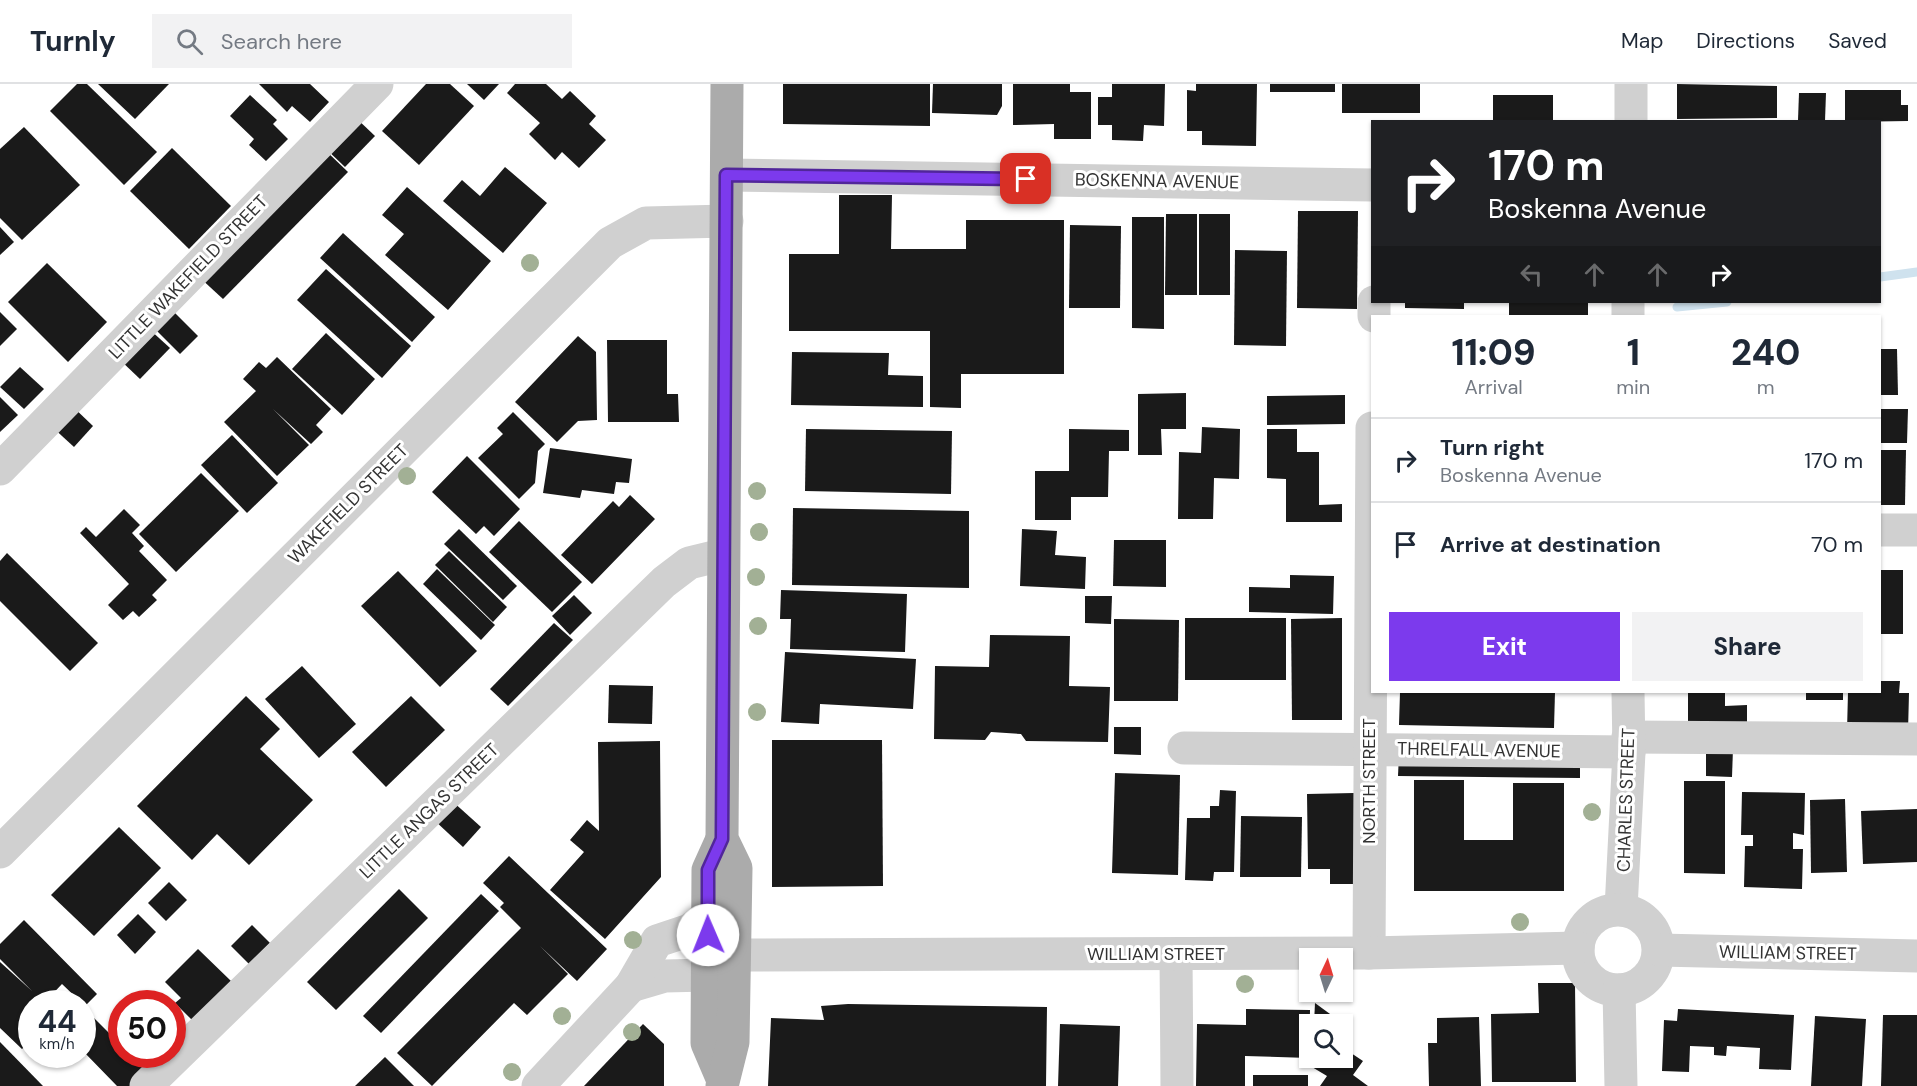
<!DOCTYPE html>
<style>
:root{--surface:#fff;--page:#f2f2f3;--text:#1f2937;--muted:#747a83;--line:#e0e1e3;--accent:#7c3aed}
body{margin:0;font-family:"DM Sans",sans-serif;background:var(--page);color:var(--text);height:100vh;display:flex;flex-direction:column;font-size:22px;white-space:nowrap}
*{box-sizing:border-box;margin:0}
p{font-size:20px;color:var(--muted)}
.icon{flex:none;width:33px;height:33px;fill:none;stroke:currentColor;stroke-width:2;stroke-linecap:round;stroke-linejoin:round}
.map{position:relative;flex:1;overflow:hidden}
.details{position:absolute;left:1371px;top:231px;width:510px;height:378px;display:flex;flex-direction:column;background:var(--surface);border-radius:0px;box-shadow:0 2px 4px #0004}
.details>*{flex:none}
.banner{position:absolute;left:1371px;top:36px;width:510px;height:183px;border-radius:0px;box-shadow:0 2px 4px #0004;background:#202124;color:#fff;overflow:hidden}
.needle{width:39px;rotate:4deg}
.tools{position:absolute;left:1299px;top:864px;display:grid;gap:12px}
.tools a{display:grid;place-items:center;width:54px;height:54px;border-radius:0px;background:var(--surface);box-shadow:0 2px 4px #0004;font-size:30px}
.speed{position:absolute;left:18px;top:906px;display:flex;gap:12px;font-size:30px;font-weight:700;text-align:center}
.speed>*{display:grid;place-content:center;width:78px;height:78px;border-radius:50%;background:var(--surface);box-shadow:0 2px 4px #0004;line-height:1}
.speed small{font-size:15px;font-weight:400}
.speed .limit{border:9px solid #d22;background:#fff;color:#111}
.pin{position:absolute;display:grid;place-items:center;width:51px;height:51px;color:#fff;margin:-26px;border-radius:12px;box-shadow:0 3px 9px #0006}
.me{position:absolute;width:66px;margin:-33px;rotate:359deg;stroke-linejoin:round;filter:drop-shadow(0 0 4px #0008)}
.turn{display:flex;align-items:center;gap:21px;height:126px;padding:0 18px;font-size:27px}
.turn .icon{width:78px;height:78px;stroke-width:2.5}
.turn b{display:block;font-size:42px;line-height:51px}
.lanes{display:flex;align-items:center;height:57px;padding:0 18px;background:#0003;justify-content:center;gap:30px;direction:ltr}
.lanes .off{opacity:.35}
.eta{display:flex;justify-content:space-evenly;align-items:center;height:102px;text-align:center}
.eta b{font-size:36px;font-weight:800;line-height:42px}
.primary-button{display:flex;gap:12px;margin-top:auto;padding:12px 18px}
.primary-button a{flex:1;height:69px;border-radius:0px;background:var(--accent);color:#fff;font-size:24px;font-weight:800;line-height:69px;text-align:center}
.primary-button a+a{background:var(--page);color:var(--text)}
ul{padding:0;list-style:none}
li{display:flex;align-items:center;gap:18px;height:84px;padding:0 18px;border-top:2px solid var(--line)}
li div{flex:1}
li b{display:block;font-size:22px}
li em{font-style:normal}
header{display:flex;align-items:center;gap:36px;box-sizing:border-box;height:84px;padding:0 30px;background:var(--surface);border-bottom:2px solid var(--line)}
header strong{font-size:28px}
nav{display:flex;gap:33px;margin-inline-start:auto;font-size:21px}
.search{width:420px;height:54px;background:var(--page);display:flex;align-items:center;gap:15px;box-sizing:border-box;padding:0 21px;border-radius:0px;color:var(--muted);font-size:22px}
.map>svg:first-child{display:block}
</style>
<header>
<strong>Turnly</strong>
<div class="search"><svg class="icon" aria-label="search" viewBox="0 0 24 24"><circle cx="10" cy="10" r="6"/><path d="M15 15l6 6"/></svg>Search here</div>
<nav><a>Map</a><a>Directions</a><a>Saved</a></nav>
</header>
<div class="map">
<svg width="1917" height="1002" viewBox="0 0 1917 1002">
<rect width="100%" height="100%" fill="#fff"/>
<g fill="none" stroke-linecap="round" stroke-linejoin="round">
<!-- stream -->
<g stroke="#cfe2ee" stroke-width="9">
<path d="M1880,193L1917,188"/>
<path d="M1677,223L1727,218"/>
</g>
</g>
<!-- building -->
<g fill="#1a1a1a">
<path d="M77,0H87L157,68L124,101L50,27Z"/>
<path d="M98,0H169L135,35Z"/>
<path d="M259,0H310L329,18L310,38L292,22L287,28Z"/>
<path d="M426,0H450L474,22L419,81L382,47Z"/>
<path d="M467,0H499L484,16Z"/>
<path d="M515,0H546L562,15L570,7L596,32L589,40L606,56L579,84L562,68L555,76L529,50L540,39L507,9Z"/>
<path d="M783,0H930V42L783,40Z"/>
<path d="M933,0H1002V22L997,31L932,29Z"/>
<path d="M1013,0H1070V8H1091V55H1054V40L1013,41Z"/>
<path d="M1112,0H1165L1164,42L1144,41L1143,57L1112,56V41H1098V13H1112Z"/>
<path d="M1196,0H1257L1256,62L1202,61V47H1187V6L1196,7Z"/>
<rect x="1270" y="0" width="65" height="8"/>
<rect x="1342" y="0" width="78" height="29"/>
<path d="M1677,0L1777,2V34L1677,35Z"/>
<path d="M1845,6H1901V21H1908V37L1845,38Z"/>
<path d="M1799,9H1826L1825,37L1798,36Z"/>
<path d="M250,11L277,36L273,40L288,55L266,77L249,61L254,55L230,32Z"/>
<rect x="1493" y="11" width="60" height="27"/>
<path d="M354,32L375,52L345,83L324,63Z"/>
<path d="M24,43L80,101L22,156L0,134V65Z"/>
<path d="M172,64L231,122L189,165L130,107Z"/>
<path d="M324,65L348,88L223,215L198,192Z"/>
<path d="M505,83L547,119L503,169L443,117L462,96L480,112Z"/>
<path d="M407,103L491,177L448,226L385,171L404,150L382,131Z"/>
<path d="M839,111H892L891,165H966V136H1064V290H961V324L930,323V247H789V170H839Z"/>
<path d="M1298,127H1358L1357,225L1297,224Z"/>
<path d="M1166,130H1197V211H1165Z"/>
<rect x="1199" y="130" width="31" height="81"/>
<path d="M1132,133H1164V245L1132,244Z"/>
<path d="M1070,141L1121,142L1120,224H1069Z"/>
<path d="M0,143L14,158L0,171Z"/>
<path d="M343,149L435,233L412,258L320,174Z"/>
<path d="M1235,166L1287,167L1286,262L1234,261Z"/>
<path d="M47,179L107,238L68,278L8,218Z"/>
<path d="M326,185L411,262L382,294L297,216Z"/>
<path d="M1405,218H1464V225L1405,224Z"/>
<rect x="1509" y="218" width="79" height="14"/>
<path d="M168,222L198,252L180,270L150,240Z"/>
<path d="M0,228L17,245L0,262Z"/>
<path d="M148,244L170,264L140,295L119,275Z"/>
<path d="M326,249L375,295L342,331L292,285Z"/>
<path d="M578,252L596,268L597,336L578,337L557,358L515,318Z"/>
<path d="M607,256H667V310H678L679,338H608Z"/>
<path d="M1880,265H1897L1898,311H1880Z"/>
<path d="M792,268L889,269L888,291L923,292V323L791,321Z"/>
<path d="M277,273L331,325L316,341L323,348L311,360L273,325L309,361L277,392L224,338L256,307L243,295L259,278L266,284Z"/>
<path d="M20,283L44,305L24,325L0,303Z"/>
<path d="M1186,309V345H1161L1162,371H1138V310Z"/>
<path d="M1345,311V340L1267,341V312Z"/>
<path d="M0,313L18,331L0,348Z"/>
<path d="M70,320L93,342L74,363L50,341Z"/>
<path d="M1880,325H1908L1907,359H1880Z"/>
<path d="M513,328L545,360L538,367L535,399L519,415L478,374L503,350L497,344Z"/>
<path d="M1202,343L1240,345L1239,395L1214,394L1213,435H1178L1179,368L1201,369Z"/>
<path d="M806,345L952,347L951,410L805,407Z"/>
<path d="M1069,345L1129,346V367H1109L1108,413H1071V436H1035V387H1069Z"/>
<path d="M1267,345H1297V368H1319V421L1342,420V438H1286V395L1267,394Z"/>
<path d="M232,351L278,399L247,429L201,381Z"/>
<path d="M550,364L632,375L629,399L616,398L614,410L582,406L580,414L543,409Z"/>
<path d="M1880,366H1906L1905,421H1880Z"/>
<path d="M467,372L520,425L494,452L484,442L476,450L432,408Z"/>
<path d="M201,389L239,427L176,488L139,450Z"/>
<path d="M630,411L655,435L592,500L561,471L613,417L619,423Z"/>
<path d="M793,424L969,427V504L792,501Z"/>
<path d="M124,425L140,441L132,449L144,462L139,467L167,496L152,511L157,516L139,533L133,527L123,536L108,521L129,500L80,449L86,443L96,453Z"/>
<path d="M519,437L582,498L552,528L489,468Z"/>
<path d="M459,445L517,502L503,516L444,460Z"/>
<path d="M1022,445L1057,447L1055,471L1086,473L1085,505L1020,502Z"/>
<path d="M1114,456H1166V503L1113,502Z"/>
<path d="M449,467L507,523L493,538L435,481Z"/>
<path d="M7,469L98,559L70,587L0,517V477Z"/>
<path d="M437,485L495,541L481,556L423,500Z"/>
<rect x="1880" y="486" width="23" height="64"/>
<path d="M398,487L477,567L440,603L361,522Z"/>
<path d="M1290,491L1334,492L1333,530L1249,528V503L1290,504Z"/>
<path d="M781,506L907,510L905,568L790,565L791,535H780Z"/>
<path d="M574,511L592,529L570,551L552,532Z"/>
<path d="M1085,512H1112L1111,540L1085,539Z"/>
<rect x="1185" y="534" width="101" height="62"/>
<path d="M1342,534V636H1292L1291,535Z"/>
<path d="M1114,535L1179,536L1178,617H1114Z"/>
<path d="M554,539L573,556L508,622L490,605Z"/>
<path d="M990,551L1070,552L1069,602L1110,603L1108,658L1026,657L1021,650L991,648L985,656L934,655L935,582L989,583Z"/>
<path d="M785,568L916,575L913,625L820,620L819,640L781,638Z"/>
<path d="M302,582L356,640L319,674L265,615Z"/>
<path d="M1880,597H1900L1899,609H1909L1908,648L1847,647L1848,608H1880Z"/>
<path d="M609,601L653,602L652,640L608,639Z"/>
<path d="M1400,608H1555L1554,644L1399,641Z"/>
<path d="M1688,608H1725V622L1747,621V643L1688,644Z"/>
<rect x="1806" y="608" width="37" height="8"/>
<path d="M246,612L280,645L260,665L313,716L249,781L217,750L192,776L137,722Z"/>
<path d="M411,612L445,646L386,703L352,668Z"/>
<path d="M1114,643H1141V671L1114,670Z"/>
<path d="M772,656H882L883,802L772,803Z"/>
<path d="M660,657L661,793L605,855L550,806L584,768L570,756L587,736L599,747L598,658Z"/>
<path d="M1706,665H1733L1732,693L1706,692Z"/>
<path d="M1399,670L1580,672V694L1398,692Z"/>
<path d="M1115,689L1180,691L1178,791L1112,789Z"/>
<path d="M1414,696H1464V756H1513V699H1564V807H1414Z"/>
<path d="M1684,697H1725V790L1684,789Z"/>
<path d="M1220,706L1236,707L1234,788H1214L1213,797L1185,796L1187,734H1210V722H1219Z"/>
<path d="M1742,708L1805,709L1804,751L1793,749V765H1803L1802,805L1744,803L1745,762H1753V751H1741Z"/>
<path d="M1354,709L1355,800H1330V785H1308L1307,710Z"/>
<path d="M1845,715L1847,788L1811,789L1810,716Z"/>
<path d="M451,716L481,743L463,763L433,735Z"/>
<path d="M1917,725V778L1863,780L1861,727Z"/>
<path d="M1241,732L1302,733L1301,793H1240Z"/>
<path d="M119,743L161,784L94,852L51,811Z"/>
<path d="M509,772L607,865L577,897L540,862L568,890L527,931L514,919L432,1002L397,969L521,844L500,823L504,819L483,799Z"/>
<path d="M169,798L187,816L166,837L148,819Z"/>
<path d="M399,805L428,834L336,926L307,898Z"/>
<path d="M481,810L499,827L381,949L363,932Z"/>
<path d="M138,830L156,848L135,870L117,851Z"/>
<path d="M24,836L97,910L85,922L62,900L43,920H32V955L22,965L0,944V878L32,907L0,875V860Z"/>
<path d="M252,841L270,859L249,880L231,862Z"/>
<path d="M198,865L231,897L192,936L175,919L181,914L165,898Z"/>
<path d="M1538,899H1575L1576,998H1492L1491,930L1539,929Z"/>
<path d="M1315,919L1341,938L1339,940H1314Z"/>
<path d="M848,920L1047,923L1046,1002H768L771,934L824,936L821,922Z"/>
<path d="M1246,925L1310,926L1309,974L1245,972V1002H1196L1197,940L1246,941Z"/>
<path d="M1678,925L1794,931L1791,986L1759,985L1760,964L1727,962L1726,972L1714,971V963L1690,962L1689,988L1662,987L1664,936L1677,937Z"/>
<path d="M89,929L110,950L122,940V970H163L130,1002H117L82,966V936Z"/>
<path d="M1883,931H1917V1002H1881Z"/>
<path d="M1815,932L1866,935L1862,1002H1811Z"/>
<path d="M1479,933L1481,1002H1429L1428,959H1437V934Z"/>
<path d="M643,940L664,960V1002H584Z"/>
<path d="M1060,940L1120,942L1118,1002H1058Z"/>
<path d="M0,958L43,1002H0Z"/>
<path d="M1342,963L1363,977L1353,991L1368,1002H1320L1327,992L1312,983V974H1342Z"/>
<path d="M385,973L414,1002H355Z"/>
<rect x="1253" y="991" width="55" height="11"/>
</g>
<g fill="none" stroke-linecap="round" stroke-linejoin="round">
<!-- minor -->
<g stroke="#d0d0d0" stroke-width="33">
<path d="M1631,38V0"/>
<path d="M727,91L1372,101"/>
<path d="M1374,232V218"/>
<path d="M1628,232V218"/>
<path d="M0,385L377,0"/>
<path d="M1880,446H1917"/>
<path d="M1628,653L1917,655"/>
<path d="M1184,664L1629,668"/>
<path d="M0,768L610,159L646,139L727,137"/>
<path d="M1621,825L1629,668L1628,608"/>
<circle cx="1618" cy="866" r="40"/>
<path d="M1659,866L1917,872"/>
<path d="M1369,869L1372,344"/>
<path d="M1176,870L1177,1002"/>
<path d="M734,871L1369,869L1578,864"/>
<path d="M631,902L665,892L707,891"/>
<path d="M1619,906L1621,1002"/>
<path d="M146,1002L664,498L689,479L722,471"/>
<path d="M538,1002L631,902L657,857L690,846L707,832"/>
</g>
<!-- major -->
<g stroke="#ababab" stroke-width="33">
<path d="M722,994L707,959L708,786L722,755"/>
<path d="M722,1002L733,958L736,784L722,755L727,0"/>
</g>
</g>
<!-- trees -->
<g fill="#a2b095">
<circle cx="530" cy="179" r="9"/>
<circle cx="407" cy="392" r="9"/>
<circle cx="757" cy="407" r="9"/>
<circle cx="759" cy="448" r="9"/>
<circle cx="756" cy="493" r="9"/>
<circle cx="758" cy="542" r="9"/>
<circle cx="757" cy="628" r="9"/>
<circle cx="1592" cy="728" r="9"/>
<circle cx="1520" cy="838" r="9"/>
<circle cx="633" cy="856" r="9"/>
<circle cx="1245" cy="900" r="9"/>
<circle cx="562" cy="932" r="9"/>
<circle cx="632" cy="948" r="9"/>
<circle cx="512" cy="988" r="9"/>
</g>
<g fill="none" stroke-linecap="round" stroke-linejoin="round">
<defs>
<path id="route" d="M708,851V786L722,755L726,91L1026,95"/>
</defs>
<!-- route casing -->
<use href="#route" stroke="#51269a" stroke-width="15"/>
<!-- route -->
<use href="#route" stroke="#7c3aed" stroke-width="10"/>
</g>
<g text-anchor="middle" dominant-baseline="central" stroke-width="6" stroke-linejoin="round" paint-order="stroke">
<!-- street labels -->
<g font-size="18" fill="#333" stroke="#fff">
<text transform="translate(1157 97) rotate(1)">BOSKENNA AVENUE</text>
<text transform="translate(188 193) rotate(-46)">LITTLE WAKEFIELD STREET</text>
<text transform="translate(348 420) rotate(-45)">WAKEFIELD STREET</text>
<text transform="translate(1479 666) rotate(1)">THRELFALL AVENUE</text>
<text transform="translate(1369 697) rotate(-90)">NORTH STREET</text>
<text transform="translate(1626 716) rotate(-88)">CHARLES STREET</text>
<text transform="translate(429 727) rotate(-44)">LITTLE ANGAS STREET</text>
<text transform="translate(1788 869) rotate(1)">WILLIAM STREET</text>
<text x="1156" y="870">WILLIAM STREET</text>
</g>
</g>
</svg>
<div class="tools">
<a><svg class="needle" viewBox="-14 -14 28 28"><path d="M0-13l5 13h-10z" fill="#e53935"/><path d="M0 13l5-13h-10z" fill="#747a83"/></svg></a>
<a><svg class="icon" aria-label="search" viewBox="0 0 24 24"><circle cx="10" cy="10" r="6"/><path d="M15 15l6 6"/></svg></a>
</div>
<div class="speed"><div>44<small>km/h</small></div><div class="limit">50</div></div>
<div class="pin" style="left:1026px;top:95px;background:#d93025"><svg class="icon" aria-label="arrive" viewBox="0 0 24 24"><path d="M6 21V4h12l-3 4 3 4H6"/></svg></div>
<svg class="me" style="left:708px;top:851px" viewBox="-20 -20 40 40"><circle r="19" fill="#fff"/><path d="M0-13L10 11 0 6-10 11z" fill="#7c3aed"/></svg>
<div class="banner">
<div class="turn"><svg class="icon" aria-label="right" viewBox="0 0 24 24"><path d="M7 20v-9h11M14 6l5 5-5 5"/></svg><div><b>170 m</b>Boskenna Avenue</div></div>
<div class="lanes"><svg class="icon off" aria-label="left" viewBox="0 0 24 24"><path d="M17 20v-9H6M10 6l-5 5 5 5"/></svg><svg class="icon off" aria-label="ahead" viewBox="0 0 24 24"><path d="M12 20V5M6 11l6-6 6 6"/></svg><svg class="icon off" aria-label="ahead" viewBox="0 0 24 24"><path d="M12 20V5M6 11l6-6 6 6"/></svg><svg class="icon" aria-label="right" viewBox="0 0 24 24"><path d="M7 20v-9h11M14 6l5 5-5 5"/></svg></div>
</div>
<section class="details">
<div class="eta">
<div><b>11:09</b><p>Arrival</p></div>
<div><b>1</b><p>min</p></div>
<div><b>240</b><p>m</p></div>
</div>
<ul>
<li><svg class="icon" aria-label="right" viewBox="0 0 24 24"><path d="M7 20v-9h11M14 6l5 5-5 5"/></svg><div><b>Turn right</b><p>Boskenna Avenue</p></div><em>170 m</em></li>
<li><svg class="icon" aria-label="arrive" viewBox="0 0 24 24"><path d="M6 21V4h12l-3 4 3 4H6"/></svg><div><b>Arrive at destination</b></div><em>70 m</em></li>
</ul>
<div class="primary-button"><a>Exit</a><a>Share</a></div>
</section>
</div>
